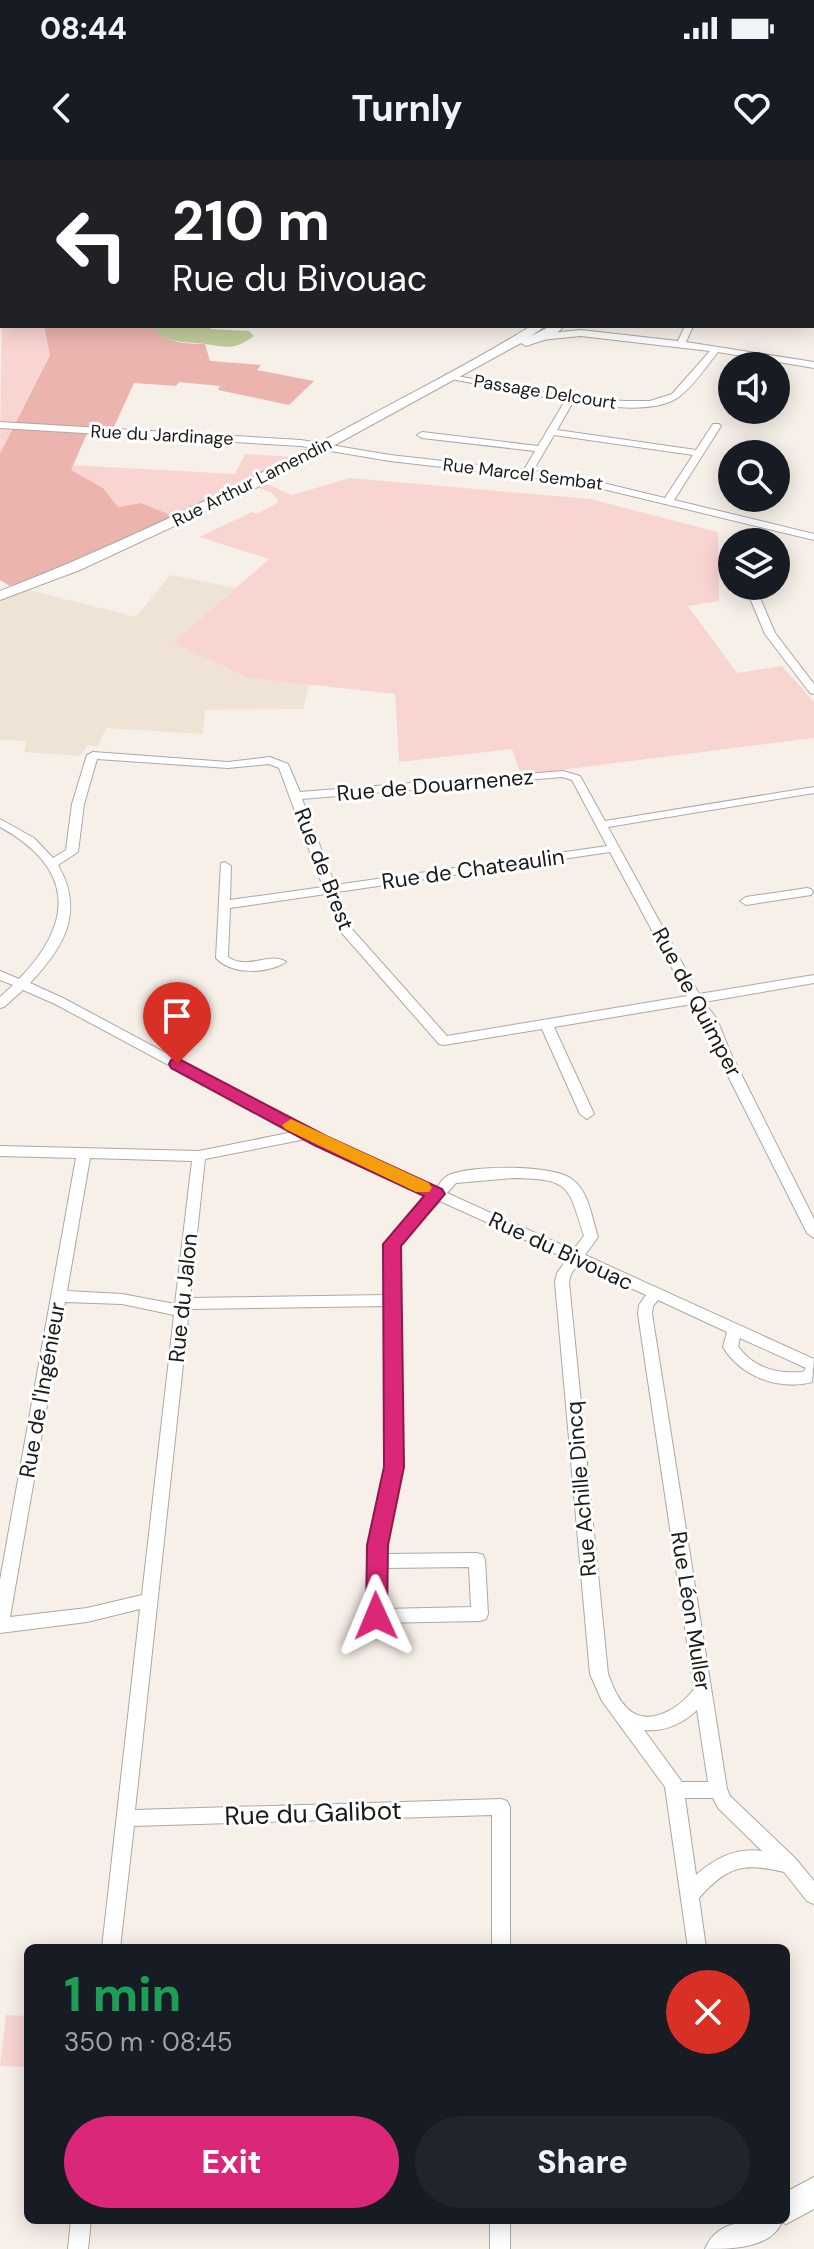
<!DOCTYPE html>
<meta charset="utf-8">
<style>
:root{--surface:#171b24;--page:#20242c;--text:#f1f3f6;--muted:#9ea1a6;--accent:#db2777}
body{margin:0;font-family:"DM Sans",sans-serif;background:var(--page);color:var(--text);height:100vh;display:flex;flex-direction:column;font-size:30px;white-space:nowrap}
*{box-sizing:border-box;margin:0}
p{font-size:26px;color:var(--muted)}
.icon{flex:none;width:44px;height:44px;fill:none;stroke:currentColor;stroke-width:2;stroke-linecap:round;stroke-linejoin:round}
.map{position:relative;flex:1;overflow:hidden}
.details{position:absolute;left:24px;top:1784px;width:766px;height:280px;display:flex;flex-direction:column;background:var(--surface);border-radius:12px;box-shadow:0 4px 20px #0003}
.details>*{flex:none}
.banner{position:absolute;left:0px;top:0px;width:814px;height:168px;box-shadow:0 4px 20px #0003;background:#202124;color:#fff;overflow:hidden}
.tools{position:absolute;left:718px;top:192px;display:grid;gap:16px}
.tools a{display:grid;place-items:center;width:72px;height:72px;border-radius:50%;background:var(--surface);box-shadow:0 4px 20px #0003;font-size:40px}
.pin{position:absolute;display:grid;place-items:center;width:68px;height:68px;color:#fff;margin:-82px -34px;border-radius:50% 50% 50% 0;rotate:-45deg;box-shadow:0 0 8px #0007}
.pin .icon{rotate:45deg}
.me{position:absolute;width:88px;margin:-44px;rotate:359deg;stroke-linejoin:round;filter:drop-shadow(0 0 6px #0008)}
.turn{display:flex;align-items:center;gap:28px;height:168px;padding:0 40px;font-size:36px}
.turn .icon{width:104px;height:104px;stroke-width:2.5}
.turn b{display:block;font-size:56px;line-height:68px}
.round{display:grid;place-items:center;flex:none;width:84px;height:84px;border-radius:42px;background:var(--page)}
.headline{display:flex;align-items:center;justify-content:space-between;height:136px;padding:0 40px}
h1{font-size:48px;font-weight:800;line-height:60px;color:#1e9e55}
.primary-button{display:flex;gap:16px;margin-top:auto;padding:16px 40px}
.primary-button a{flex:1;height:92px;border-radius:48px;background:var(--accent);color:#fff;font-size:32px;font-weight:800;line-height:92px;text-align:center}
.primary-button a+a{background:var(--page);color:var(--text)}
.status{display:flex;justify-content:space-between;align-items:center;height:56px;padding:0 40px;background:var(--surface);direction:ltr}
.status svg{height:22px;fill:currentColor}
header{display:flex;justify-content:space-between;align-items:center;height:104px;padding:0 40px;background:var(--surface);font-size:36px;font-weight:800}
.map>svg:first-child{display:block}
</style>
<div class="status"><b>08:44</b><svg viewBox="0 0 49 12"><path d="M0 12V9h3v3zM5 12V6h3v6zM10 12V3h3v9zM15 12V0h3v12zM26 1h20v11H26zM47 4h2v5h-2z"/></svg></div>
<header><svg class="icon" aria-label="back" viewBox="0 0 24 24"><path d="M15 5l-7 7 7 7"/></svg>Turnly<svg class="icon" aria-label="heart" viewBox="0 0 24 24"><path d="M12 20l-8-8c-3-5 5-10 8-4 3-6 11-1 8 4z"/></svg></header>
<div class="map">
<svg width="814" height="2089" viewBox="0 0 814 2089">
<rect width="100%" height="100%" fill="#f7f0e9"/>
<!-- built -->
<path fill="#eee3d5" d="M170,415L236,428L174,483L249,518L309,524L303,549L205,550L203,574L106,568L98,586L88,585L80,596L24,592L27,581L0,580V440L25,429L136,457Z"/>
<!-- green -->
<g fill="#f9d5d2">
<path d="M2,130V166H44L50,194L0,292Z"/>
<path d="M245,294L293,297L173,356L141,343L118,347L103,328L71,311V305L235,314Z"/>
<path d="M350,318L590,339L718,372L719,441L688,446L737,513L782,506L814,542V578L521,615L512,589L399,602L395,534L249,518L173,483L269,399L199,377L252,352L257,354L279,342L272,333L259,328L267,324L292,335Z"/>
<path d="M6,1855L28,1856V1907L0,1906Z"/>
</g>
<!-- forest -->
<path fill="#ebb4af" d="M44,166H151C165,183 184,184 205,184L210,201L261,205L257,210L314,221L289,245L218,230L220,226L179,222L176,226L134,223L113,269L90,267L71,310L103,328L118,347L141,343L173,356L40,417L10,426L0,420V293L50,195Z"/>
<!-- water -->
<path fill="#c1cc9c" d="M151,166H208L211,169L249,171L254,176C234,191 227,187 205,184C184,181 166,185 151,166Z"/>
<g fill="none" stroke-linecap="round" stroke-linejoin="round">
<defs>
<g id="street">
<path d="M311,0H319L309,2Z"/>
<path d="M623,0H631L622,2Z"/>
<rect x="0" y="61" width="2" height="4"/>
<rect x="812" y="95" width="2" height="4"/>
<path d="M685,166H693L686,182L814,202V208L718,192C706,207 695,224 680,236C657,255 601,246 573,242L557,270L696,290L713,264H719L721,266L674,340L814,374V380L574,322L390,301L301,286L0,268V262L301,280L390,295L524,310L535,291L422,278L417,275L422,272L538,286L565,241L446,218V214L561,235L624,241H650L672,234L710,191L581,176L540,180L536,177L540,174L581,170L678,181ZM554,275L693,295L665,338L574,316L533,311Z"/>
<path d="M745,426H755L775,473L814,524V534L810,533L765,474Z"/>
<path d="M93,592L228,602L270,597L288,604L300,632L563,611L580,616L605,661L814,627V633L608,667L699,834L814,815V823L704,842L717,859L730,892L814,1059V1078L807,1073L716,892L705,860L692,844L554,867L594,954L587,959L580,954L542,869L444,885L439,884L341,772L326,734L230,748L228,797C248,811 271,791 286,802C268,814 231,815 216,798L221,703L225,702L231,706L230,740L323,727L279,608L269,604L228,608L97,599L84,644L78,692L58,705C85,752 64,787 30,823L63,838L325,978L436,1028C440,1023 444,1017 449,1015C471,1005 555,1004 573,1020C589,1032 592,1059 598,1077L585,1095L814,1199L812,1222C779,1231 740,1216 723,1187L727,1172L658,1140L653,1146L652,1154L727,1629L730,1636L796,1699L814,1721V1744L807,1741L784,1712C744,1702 727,1706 699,1738L706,1788H688L665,1627L602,1541L590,1514L555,1122L557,1113L567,1099L440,1041L400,1083L402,1307L384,1394L477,1393L483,1395L485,1400L488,1454L486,1459L480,1461L376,1463L370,1461L368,1456V1393L386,1307V1146L189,1149L135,1650L501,1639L507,1641L510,1647V1788H492V1655L134,1666L120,1788H102L140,1449L87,1462L0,1473V1420L76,998L0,996V986L199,991L293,972L55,844L23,830L4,847L0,848V837L13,825L0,820V811L19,819C76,761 73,707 0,667V659L34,678L53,698L66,690L72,644L87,595ZM562,617L572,620L607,686L335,725L302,639ZM610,692L687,836L447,876L351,768L337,732ZM306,979L428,1036L386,1082V1135L190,1138L205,999ZM90,998L192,1001L175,1144L122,1134L67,1131ZM513,1018C570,1019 568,1025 584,1076L573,1090L447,1033L456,1023ZM578,1104L646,1135L639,1145L638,1154L694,1529C680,1548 648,1569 627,1548C617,1538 613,1526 608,1514L569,1122L571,1114ZM65,1142L122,1144L174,1155L142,1435L87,1448L10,1457ZM740,1178L806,1208L803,1212C777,1214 753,1208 738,1186ZM469,1407L471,1447L384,1449V1408ZM697,1550L708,1622H682L644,1570C665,1572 682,1564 697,1550ZM685,1638H713L718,1648L762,1691C736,1687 715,1698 696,1715Z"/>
<path d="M807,728L811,729L813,732L811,735L746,745L740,741L746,737Z"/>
<path d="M71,2060H91L88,2089H68Z"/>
<rect x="490" y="2060" width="20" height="29"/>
</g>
<g id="secondary">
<path d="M483,0H513L514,2H484Z"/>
<rect x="812" y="29" width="2" height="6"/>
<path d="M531,166H545L531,176L551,166H564L553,177L526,186L521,183L260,326L80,410L0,440V431C124,383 243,324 360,261C417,230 475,201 531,166Z"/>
<path d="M814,2017V2049L786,2064L782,2062C770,2089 732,2089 705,2089C718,2057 757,2060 786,2060V2032Z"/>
</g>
<path id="primary" d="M0,2H4L0,9Z"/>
</defs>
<!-- street casing -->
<use href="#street" stroke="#aea8a1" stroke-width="2"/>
<!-- secondary casing -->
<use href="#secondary" stroke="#aea8a1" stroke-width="2"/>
<!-- primary casing -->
<use href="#primary" stroke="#9b8c55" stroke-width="2"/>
<!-- street -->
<use href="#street" fill="#fff" fill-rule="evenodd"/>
<!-- secondary -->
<use href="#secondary" fill="#fff" fill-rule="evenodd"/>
<!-- primary -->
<use href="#primary" fill="#ecdfad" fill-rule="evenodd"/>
</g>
<!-- wall -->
<rect fill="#b9907d" x="812" y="102" width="2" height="34"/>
<!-- building -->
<path fill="#d7a891" stroke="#967666" stroke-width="2" d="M812,102H814V116L812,115Z"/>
<!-- route -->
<path fill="#db2777" stroke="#8e194d" stroke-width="2" d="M177,898L326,976L442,1029L445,1034L401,1086L404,1307L388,1385L387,1456L384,1462L376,1465L369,1462L366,1456L367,1385L384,1307L383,1084L424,1036L314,985L171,908L169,904L171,900Z"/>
<!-- slow -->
<path fill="#f59e0b" d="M291,959L429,1023L432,1028L429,1032H416L285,969L282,965Z"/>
<g text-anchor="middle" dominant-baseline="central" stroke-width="6" stroke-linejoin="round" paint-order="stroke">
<!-- far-street labels -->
<g font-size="18" fill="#1c1a17" stroke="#fff">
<text transform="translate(545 232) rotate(9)">Passage Delcourt</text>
<text transform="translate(162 275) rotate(3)">Rue du Jardinage</text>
<text transform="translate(523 314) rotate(7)">Rue Marcel Sembat</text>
<text transform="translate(252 322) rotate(-27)">Rue Arthur Lamendin</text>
</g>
<!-- street labels -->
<g font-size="22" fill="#1c1a17" stroke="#fff">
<text transform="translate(435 625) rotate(-5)">Rue de Douarnenez</text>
<text transform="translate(324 709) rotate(69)">Rue de Brest</text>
<text transform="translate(473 709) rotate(-8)">Rue de Chateaulin</text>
<text transform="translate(697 842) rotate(62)">Rue de Quimper</text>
<text transform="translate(561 1091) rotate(25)">Rue du Bivouac</text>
<text transform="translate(183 1138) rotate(-84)">Rue du Jalon</text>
<text transform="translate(42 1230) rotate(-80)">Rue de l'Ingénieur</text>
<text transform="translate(581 1329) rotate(-95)">Rue Achille Dincq</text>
<text transform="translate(691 1451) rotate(81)">Rue Léon Muller</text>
</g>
<!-- near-street labels -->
<g font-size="26" fill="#1c1a17" stroke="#fff">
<text transform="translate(313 1653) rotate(-2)">Rue du Galibot</text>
</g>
</g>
</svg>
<div class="tools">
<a><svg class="icon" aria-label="sound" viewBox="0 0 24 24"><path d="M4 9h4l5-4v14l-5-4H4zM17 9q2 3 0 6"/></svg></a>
<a><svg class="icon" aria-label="search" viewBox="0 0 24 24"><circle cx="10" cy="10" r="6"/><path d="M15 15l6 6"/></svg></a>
<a><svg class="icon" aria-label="layers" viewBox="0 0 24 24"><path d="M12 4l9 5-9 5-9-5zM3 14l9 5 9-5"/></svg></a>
</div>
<div class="pin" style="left:177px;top:904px;background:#d93025"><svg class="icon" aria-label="arrive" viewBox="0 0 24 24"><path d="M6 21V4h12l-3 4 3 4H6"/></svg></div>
<svg class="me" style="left:376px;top:1456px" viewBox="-20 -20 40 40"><path d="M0-17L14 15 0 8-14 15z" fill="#db2777" stroke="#fff" stroke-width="4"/></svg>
<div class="banner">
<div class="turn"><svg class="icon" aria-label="left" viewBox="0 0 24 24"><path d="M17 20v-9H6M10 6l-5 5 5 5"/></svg><div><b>210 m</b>Rue du Bivouac</div></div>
</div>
<section class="details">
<div class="headline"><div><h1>1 min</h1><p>350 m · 08:45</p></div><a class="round" style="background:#d93025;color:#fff"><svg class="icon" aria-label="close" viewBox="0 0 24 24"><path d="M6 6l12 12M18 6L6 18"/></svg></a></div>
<div class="primary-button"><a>Exit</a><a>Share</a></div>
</section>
</div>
